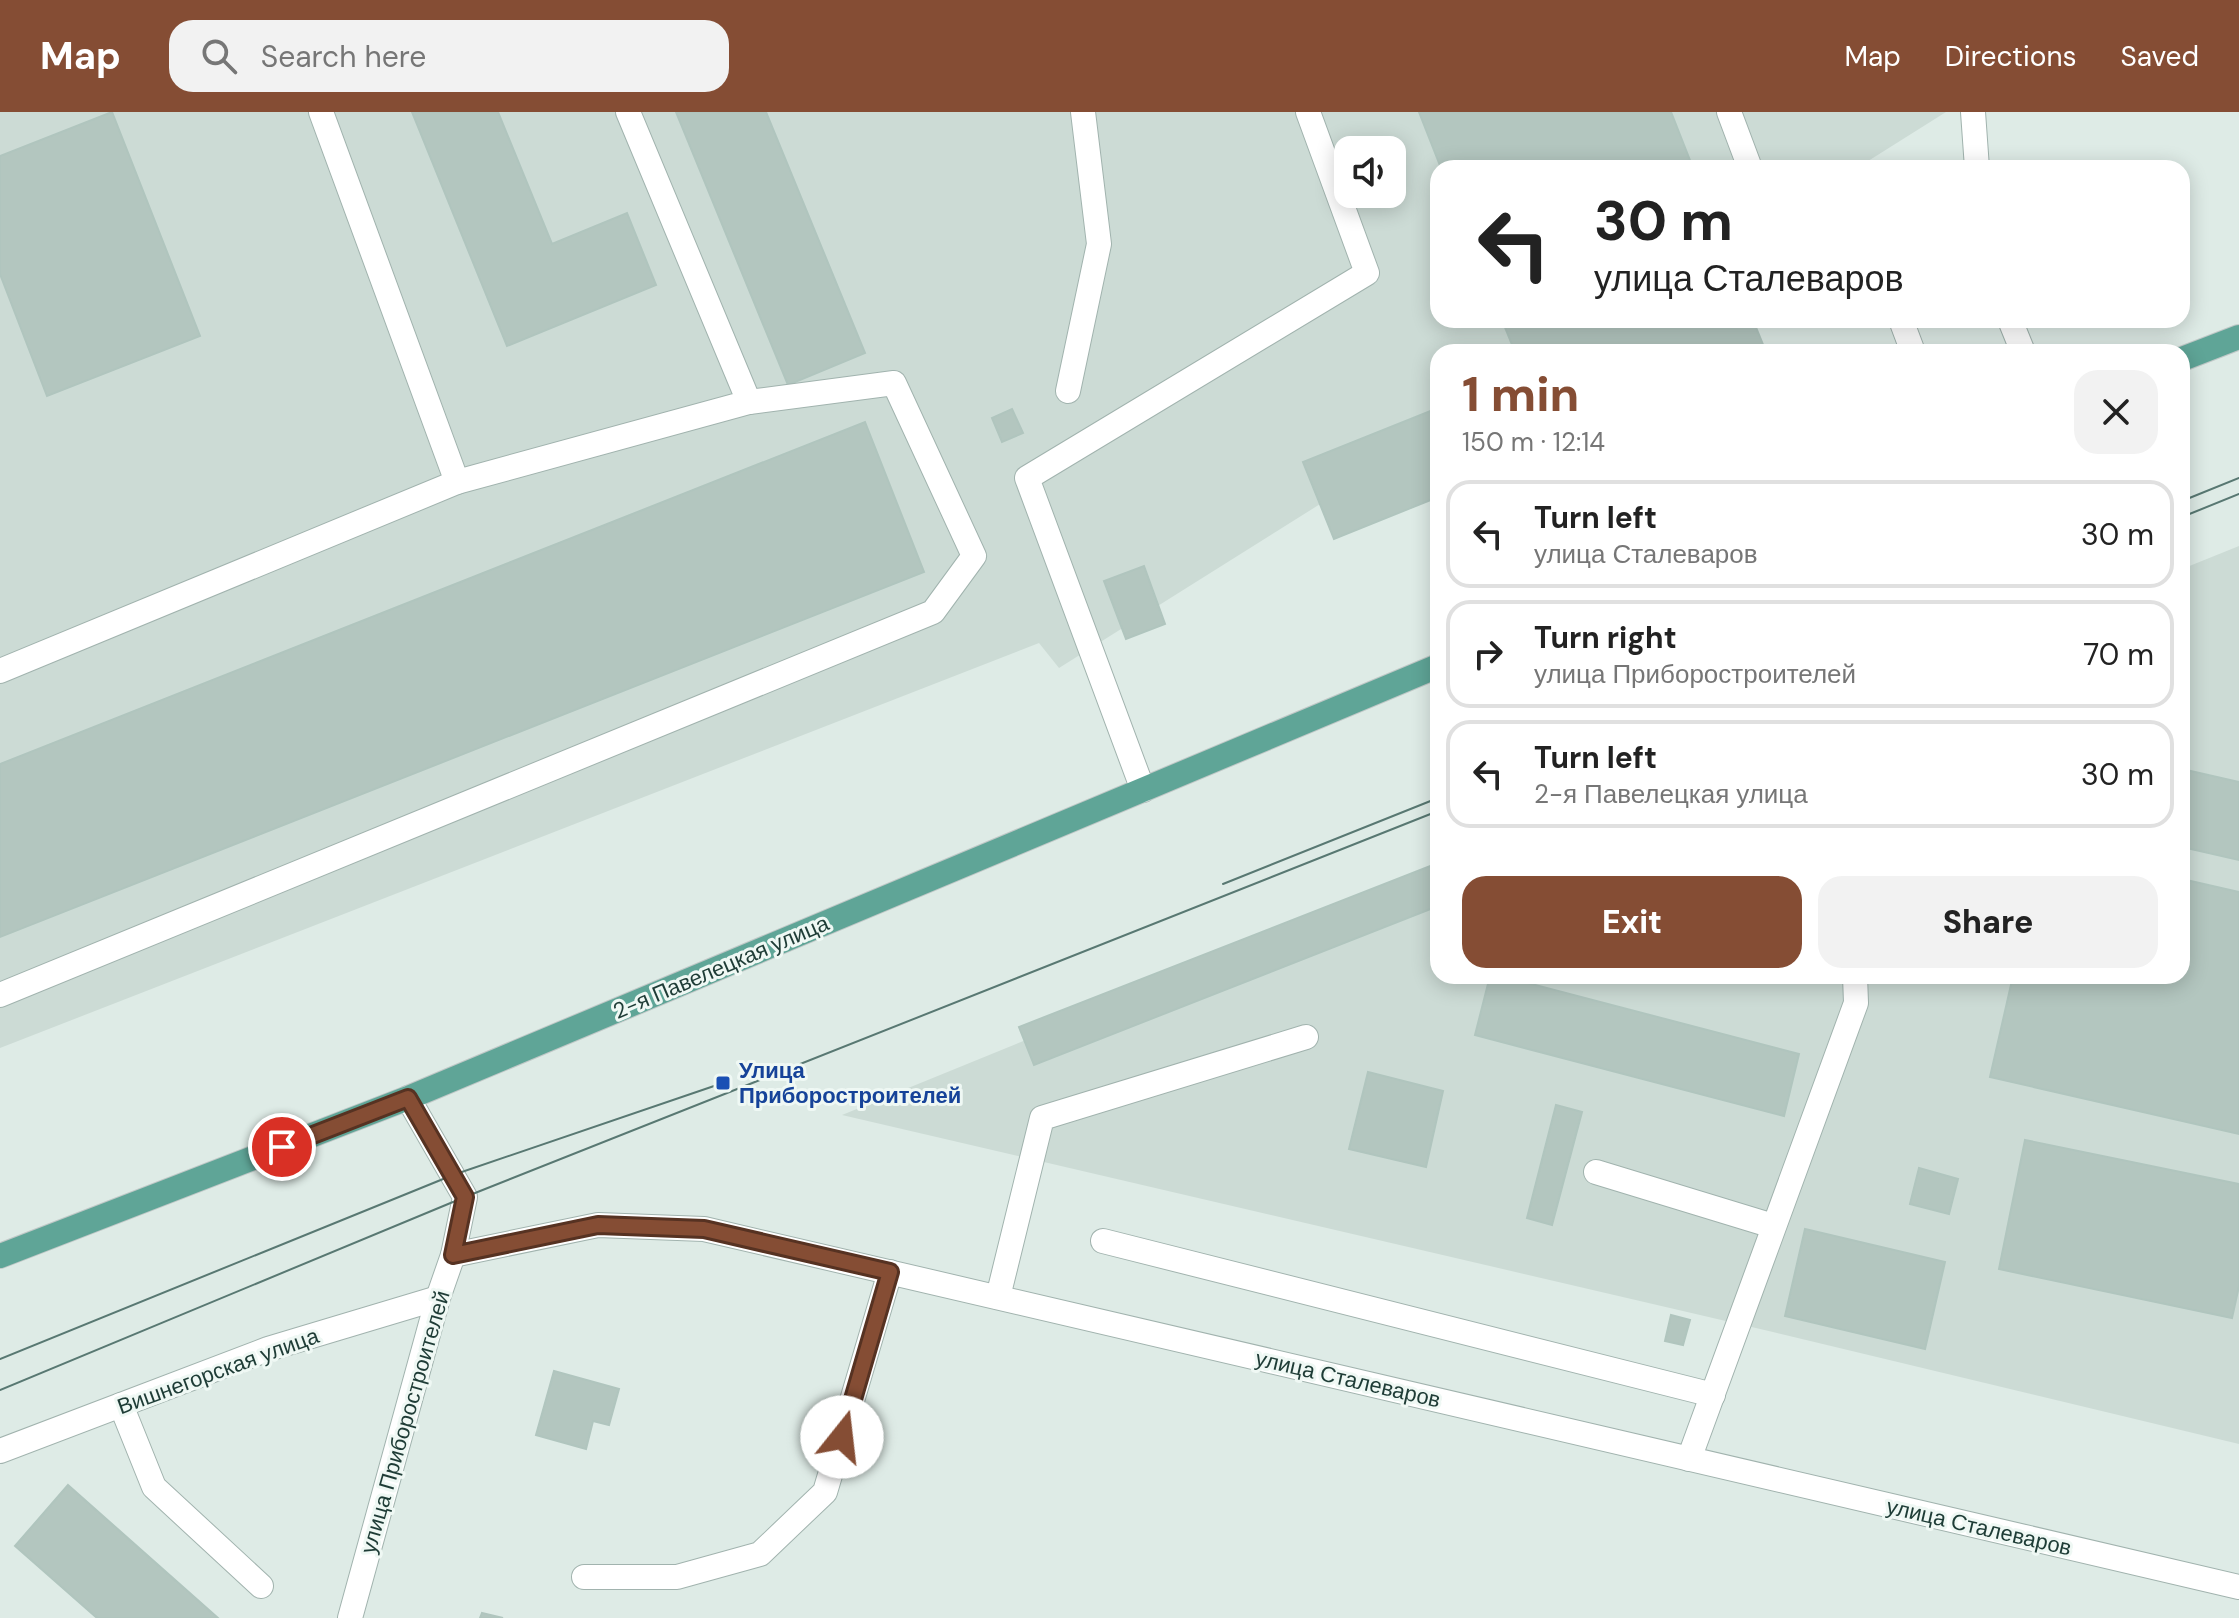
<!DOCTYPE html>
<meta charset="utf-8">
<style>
:root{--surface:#fff;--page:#f2f2f2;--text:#222;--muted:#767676;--line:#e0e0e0;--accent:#854d34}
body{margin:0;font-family:"DM Sans",sans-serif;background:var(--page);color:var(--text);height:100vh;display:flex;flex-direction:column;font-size:30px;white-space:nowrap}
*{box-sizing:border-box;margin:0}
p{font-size:26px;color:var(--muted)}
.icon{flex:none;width:44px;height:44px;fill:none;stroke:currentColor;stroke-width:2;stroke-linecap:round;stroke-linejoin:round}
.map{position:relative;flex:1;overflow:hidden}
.sheet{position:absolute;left:1430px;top:232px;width:760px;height:640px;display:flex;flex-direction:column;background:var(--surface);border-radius:24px;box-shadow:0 4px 20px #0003}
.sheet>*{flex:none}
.guide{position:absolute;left:1430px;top:48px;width:760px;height:168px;border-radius:24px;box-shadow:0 4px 20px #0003;background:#fff;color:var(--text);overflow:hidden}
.fabs{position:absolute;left:1334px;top:24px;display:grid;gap:16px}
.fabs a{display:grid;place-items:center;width:72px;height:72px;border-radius:16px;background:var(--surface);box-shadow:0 4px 20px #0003;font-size:40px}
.pin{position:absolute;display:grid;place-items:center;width:68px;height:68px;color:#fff;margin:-34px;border:4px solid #fff;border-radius:50%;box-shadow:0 2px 8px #0007}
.me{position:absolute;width:88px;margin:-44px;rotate:16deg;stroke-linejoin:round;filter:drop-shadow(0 0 6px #0008)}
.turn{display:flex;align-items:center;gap:28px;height:168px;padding:0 32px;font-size:36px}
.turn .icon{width:104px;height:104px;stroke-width:2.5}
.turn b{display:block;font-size:56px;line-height:68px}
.round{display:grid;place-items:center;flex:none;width:84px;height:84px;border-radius:24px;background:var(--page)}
.summary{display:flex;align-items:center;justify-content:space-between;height:136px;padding:0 32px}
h1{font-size:48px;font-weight:800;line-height:60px;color:var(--accent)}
.action{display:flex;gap:16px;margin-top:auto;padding:16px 32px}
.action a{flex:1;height:92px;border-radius:24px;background:var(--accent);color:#fff;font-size:32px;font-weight:800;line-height:92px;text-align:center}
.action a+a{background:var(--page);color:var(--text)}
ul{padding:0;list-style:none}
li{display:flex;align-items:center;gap:24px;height:108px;margin:0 16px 12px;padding:0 16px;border:4px solid var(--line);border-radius:24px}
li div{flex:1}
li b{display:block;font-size:30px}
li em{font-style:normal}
header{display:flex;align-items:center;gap:48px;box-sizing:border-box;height:112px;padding:0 40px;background:var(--accent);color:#fff}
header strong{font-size:38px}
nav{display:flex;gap:44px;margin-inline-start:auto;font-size:28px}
.search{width:560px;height:72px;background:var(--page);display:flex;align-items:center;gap:20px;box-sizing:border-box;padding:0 28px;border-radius:24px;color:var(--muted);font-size:30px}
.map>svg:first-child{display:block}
</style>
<header>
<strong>Map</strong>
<div class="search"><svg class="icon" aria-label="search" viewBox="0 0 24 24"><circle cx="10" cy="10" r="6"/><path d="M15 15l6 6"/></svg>Search here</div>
<nav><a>Map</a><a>Directions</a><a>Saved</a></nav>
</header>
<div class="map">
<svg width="2239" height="1506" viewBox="0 0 2239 1506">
<rect width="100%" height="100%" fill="#deebe6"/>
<!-- built -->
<g fill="#ccdbd5" fill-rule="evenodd">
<path d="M0,0H1946L1857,56H1438V208H1614L1563,240H1438V318L1059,556L1039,531L0,936ZM1348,38H1392V82H1348Z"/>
<path d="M2239,434V1332L1773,1220L842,1003L1438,760V864H2182V457Z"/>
</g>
<!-- building -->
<g fill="#b3c6bf" stroke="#b0c5be" stroke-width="2">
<path d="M112,0L200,224L47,284L0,162V44Z"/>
<path d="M412,0H498L552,132L627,101L656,173L507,234Z"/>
<path d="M676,0H766L865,241L788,273Z"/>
<path d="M1419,0H1671L1693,56H1441Z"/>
<path d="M1502,208H1753L1766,240H1515Z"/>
<path d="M1438,296V385L1334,427L1303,350Z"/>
<path d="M1012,297L1023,321L1002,330L992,306Z"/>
<path d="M865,310L924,460L0,825V652Z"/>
<path d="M1144,454L1165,512L1126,527L1104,469Z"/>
<path d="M2182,657L2239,670V748L2182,735Z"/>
<path d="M1438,751V794L1034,953L1019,915Z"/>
<path d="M2182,767L2239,780V1022L1990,965L2013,864H2182Z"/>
<path d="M1490,864H1501L1799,942L1784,1004L1475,923Z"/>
<path d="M1368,960L1443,979L1426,1055L1349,1037Z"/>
<path d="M1556,993L1582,1000L1552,1113L1527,1106Z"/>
<path d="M2025,1028L2239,1072V1174L2232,1206L1999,1157Z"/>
<path d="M1919,1056L1958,1067L1949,1102L1910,1092Z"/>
<path d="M1805,1117L1945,1150L1925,1237L1785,1204Z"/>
<path d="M1671,1203L1690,1208L1683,1233L1665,1229Z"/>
<path d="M554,1259L619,1277L609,1313L593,1309L586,1337L536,1323Z"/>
<path d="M68,1373L218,1506H97L15,1434Z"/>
<path d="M482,1501L503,1506H480Z"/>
</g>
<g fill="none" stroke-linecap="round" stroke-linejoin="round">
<defs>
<g id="minor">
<path d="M321,0L457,370"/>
<path d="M1729,0L1750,56"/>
<path d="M1973,0L1977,56"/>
<path d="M1901,208L1913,240"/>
<path d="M2010,208L2023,240"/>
<path d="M1068,279L1099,132L1083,0"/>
<path d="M0,559L457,370L749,290L628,0"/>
<path d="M1143,678L1027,366L1367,161L1308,0"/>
<path d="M0,883L933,500L974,444L894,271L749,290"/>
<path d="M1596,1060L1773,1114"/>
<path d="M1103,1129L1713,1283"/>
<path d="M453,1143L598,1113L704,1117L2239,1475"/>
<path d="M998,1185L1042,1006L1306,925"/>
<path d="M121,1293L154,1375L261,1474"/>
<path d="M0,1339L268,1237L438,1186"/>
<path d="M1689,1347L1856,891L1855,864"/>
<path d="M584,1465H677L760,1442L825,1380L890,1160"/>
<path d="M350,1506L438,1186L453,1143L465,1085L408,986"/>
</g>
<g id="major">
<path d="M2182,247L2239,225"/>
<path d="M0,1144L408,986L1438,554"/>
</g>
</defs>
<!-- minor casing -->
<use href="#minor" stroke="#a1b3ae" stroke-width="26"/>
<!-- major casing -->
<use href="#major" stroke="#c0c8c7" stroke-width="26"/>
<!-- minor -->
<use href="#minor" stroke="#fff" stroke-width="24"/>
<!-- major -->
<use href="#major" stroke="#5fa597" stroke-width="24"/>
<!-- tram -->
<g stroke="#587872" stroke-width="2">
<path d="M2182,389L2239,366"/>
<path d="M2182,405L2239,382"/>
<path d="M1223,772L1438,686"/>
<path d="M0,1247L453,1063L717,973"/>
<path d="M0,1278L465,1085L1438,699"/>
</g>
</g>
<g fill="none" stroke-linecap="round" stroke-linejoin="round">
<defs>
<path id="route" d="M282,1035L408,986L465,1085L453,1143L598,1113L704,1117L890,1160L842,1325"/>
</defs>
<!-- route casing -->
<use href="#route" stroke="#563222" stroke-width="20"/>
<!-- route -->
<use href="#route" stroke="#854d34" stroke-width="14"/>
</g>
<!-- markers -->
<rect fill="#1a4fb4" stroke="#eff8f4" stroke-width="3" x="715" y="963" width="16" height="16" rx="4"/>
<g text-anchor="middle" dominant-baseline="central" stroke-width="6" stroke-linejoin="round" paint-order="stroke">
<!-- street labels -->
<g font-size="22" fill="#1e3c36" stroke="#eff8f4">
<text transform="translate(721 855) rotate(-23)">2-я Павелецкая улица</text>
<text transform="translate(218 1259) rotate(-20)">Вишнегорская улица</text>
<text transform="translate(1348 1267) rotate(13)">улица Сталеваров</text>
<text transform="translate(405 1310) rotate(-74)">улица Приборостроителей</text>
<text transform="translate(1979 1415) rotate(13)">улица Сталеваров</text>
</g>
<!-- transit labels -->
<g font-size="22" font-weight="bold" fill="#164399" stroke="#eff8f4" text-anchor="start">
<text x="739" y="958">Улица<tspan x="739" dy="25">Приборостроителей</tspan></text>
</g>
</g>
</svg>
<div class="fabs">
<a><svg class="icon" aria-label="sound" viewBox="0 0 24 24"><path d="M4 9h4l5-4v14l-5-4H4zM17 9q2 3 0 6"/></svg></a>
</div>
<div class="pin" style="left:282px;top:1035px;background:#d93025"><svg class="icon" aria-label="arrive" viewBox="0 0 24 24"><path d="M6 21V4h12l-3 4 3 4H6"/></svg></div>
<svg class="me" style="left:842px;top:1325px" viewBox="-20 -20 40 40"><circle r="19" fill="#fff"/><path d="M0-13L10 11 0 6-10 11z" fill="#854d34"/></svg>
<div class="guide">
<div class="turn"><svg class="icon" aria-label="left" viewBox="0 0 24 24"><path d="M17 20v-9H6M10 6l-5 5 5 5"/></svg><div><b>30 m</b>улица Сталеваров</div></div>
</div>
<section class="sheet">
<div class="summary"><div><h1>1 min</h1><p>150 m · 12:14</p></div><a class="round"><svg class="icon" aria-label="close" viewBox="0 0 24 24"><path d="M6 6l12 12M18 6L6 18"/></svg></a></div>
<ul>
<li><svg class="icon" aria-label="left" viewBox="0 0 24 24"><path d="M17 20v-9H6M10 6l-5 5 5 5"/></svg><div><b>Turn left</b><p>улица Сталеваров</p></div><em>30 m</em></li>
<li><svg class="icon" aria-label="right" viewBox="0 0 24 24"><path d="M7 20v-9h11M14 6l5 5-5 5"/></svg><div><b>Turn right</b><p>улица Приборостроителей</p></div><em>70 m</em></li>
<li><svg class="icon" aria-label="left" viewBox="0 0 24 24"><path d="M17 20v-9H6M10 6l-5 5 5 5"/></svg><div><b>Turn left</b><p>2-я Павелецкая улица</p></div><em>30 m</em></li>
</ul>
<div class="action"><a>Exit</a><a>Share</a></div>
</section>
</div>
